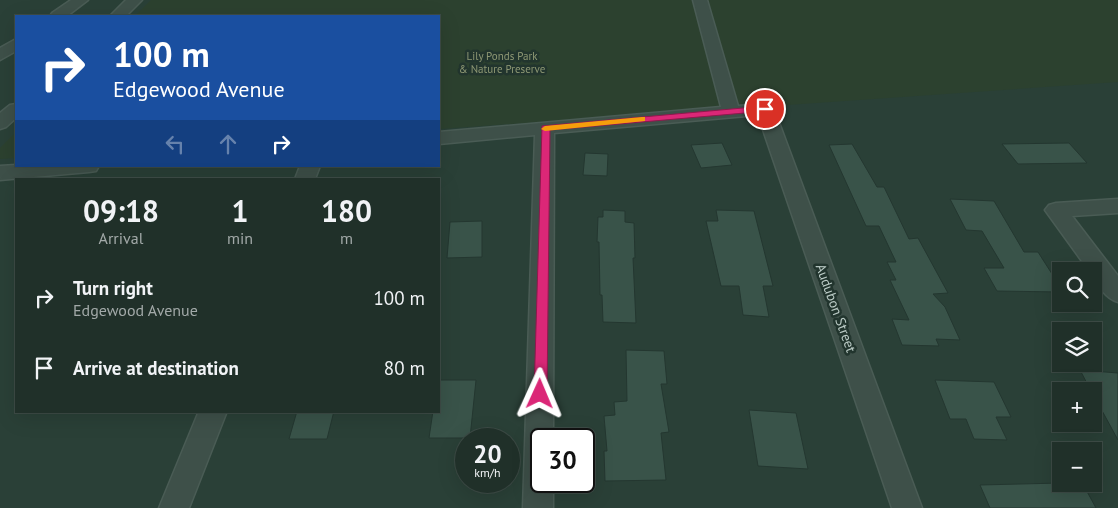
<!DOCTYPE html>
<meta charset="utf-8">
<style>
:root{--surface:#203029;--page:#283831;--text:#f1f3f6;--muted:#a2a9a8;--line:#3d4b46}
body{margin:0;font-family:"PT Sans",sans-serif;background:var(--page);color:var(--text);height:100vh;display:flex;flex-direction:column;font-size:19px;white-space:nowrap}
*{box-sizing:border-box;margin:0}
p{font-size:16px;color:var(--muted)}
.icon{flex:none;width:28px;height:28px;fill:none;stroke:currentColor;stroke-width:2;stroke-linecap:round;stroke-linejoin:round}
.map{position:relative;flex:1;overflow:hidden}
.drawer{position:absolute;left:15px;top:178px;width:425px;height:235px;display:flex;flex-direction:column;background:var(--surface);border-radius:0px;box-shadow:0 5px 20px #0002,0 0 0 1px var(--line)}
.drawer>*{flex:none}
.top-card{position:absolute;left:15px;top:15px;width:425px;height:152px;border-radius:0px;box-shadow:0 5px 20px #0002,0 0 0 1px var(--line);background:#1a4fa0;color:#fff;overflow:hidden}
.fabs{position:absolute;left:1052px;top:262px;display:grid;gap:10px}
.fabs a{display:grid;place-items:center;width:50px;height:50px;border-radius:0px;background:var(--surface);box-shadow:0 5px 20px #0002,0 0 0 1px var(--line);font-size:25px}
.speed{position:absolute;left:455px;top:428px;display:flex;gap:10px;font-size:25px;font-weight:700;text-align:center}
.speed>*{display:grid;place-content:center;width:65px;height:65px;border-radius:50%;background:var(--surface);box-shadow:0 5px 20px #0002,0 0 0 1px var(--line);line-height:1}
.speed small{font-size:12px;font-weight:400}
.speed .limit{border:2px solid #111;border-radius:8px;background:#fff;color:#111}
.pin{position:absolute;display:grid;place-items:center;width:42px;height:42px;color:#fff;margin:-21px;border:2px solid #fff;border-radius:50%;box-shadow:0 1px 5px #0007}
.me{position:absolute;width:55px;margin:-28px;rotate:1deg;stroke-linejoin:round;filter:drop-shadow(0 0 4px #0008)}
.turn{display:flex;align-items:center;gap:18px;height:105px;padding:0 15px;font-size:22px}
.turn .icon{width:65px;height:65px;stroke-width:2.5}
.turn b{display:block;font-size:35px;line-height:42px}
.lanes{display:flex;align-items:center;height:48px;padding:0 15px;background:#0003;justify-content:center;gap:25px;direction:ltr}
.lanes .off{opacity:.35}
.eta{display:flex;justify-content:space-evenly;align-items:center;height:85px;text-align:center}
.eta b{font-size:30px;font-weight:700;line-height:35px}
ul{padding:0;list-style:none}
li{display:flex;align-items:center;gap:15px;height:70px;padding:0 15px}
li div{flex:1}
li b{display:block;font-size:19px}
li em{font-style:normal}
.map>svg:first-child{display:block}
</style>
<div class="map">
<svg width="1118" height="508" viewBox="0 0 1118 508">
<rect width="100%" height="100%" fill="#2a4037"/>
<!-- green -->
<g fill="#2c412f">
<path d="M151,0H1118V82L439,129V16H135Z"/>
<path d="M16,132V158L0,159V148Z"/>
</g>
<!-- building -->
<g fill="#395349" stroke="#243730">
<path d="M722,143L732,165L701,168L691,145Z"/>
<path d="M1069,143L1087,163L1018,164L1002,144Z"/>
<path d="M852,144L877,187H884L909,239L918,238L948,293L933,294L945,307L960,340L936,339L939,346L902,345L892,319L909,320L890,280H896L887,262H896L879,226H866L829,145Z"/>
<path d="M585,153L608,154L607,176L583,175Z"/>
<path d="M950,199L994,201L1024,252H1038L1061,288V292L997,291L984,268H1004L982,231L966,230Z"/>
<path d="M603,210L625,211V222L634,223L635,258H633L636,323L603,322L602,295H600L599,242H597L598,217H603Z"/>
<path d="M716,210L754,211L773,286H763L769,317L743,315L739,286H721L706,221H718Z"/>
<path d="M482,221V257L447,258L450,222Z"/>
<path d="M626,350L664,351L667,384H661L669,432L661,433L666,480L605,481L604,451H607L604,416L615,415L614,402L627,401Z"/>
<path d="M1080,370L1118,373V440L1094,396V391H1091Z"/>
<path d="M439,380H476L470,438H429L433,411H439Z"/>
<path d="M935,380L994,382L1011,417H996L1007,440L974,439L966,419H950Z"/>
<path d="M749,410L796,413L808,469L758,466Z"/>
<path d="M297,411H334L327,439H289Z"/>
<path d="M1061,483V486H1084L1096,508H990L980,485Z"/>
</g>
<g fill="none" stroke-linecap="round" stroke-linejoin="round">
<defs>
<g id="minor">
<path d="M71,0H88L67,16H50L52,13Z"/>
<path d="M126,0H142L126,16H110Z"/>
<path d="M693,0H707L738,106L765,104L771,105L774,109L922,508H892L758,115L554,133L553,439H541V481H553V508H523L535,135L439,144V132L721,107Z"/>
<path d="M16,39V51L0,60V48Z"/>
<path d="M16,104V118L6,127L0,129V113L10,105Z"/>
<path d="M16,165V166H99L96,171L89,172L0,180V166Z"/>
<path d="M300,166H320L315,179H295Z"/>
<path d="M1118,199V213L1072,216L1118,276V302C1107,299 1094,284 1094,271H1089L1045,210L1049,205L1056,203Z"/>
<path d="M199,411H227L189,508H159Z"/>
</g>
</defs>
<!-- minor casing -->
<use href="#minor" stroke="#4a5c55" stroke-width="3"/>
<!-- minor -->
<use href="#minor" fill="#3e5049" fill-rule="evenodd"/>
</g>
<!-- route -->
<path fill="#db2777" stroke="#8e194d" d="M765,106L770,109L768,111L550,130L547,394L545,398L540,400L536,398L534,394L542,126Z"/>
<!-- slow -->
<path fill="#f59e0b" d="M642,117H645V121L545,131L541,129L545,126Z"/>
<g text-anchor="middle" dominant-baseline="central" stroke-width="5" stroke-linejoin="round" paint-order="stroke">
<!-- far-park labels -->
<g font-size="11" fill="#8e9874" stroke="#22352e">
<text x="502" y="56">Lily Ponds Park<tspan x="502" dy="13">&amp; Nature Preserve</tspan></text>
</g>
<!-- street labels -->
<g font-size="14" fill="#bacac5" stroke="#22352e">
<text transform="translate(836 308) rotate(70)">Audubon Street</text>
</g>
</g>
</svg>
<div class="fabs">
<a><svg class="icon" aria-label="search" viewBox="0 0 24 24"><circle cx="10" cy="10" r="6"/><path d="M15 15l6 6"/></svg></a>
<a><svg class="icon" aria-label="layers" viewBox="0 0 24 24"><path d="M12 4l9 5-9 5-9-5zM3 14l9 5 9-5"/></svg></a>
<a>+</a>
<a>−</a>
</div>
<div class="speed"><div>20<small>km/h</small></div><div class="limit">30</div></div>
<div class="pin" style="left:765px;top:109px;background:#d93025"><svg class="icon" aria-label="arrive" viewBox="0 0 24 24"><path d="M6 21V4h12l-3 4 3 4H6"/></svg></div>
<svg class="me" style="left:540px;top:394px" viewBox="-20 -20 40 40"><path d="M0-17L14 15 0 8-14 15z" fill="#db2777" stroke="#fff" stroke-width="4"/></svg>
<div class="top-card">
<div class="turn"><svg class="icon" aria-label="right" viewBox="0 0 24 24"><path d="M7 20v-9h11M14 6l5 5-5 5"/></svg><div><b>100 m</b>Edgewood Avenue</div></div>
<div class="lanes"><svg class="icon off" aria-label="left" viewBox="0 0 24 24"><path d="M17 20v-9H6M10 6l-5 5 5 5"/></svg><svg class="icon off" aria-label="ahead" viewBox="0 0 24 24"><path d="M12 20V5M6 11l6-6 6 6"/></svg><svg class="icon" aria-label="right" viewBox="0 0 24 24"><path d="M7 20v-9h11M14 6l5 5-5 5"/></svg></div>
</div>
<section class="drawer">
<div class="eta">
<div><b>09:18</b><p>Arrival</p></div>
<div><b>1</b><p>min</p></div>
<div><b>180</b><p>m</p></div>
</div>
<ul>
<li><svg class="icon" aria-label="right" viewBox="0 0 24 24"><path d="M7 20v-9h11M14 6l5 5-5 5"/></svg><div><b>Turn right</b><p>Edgewood Avenue</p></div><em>100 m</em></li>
<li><svg class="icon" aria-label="arrive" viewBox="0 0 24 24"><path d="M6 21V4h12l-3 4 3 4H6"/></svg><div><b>Arrive at destination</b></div><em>80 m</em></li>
</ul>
</section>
</div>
